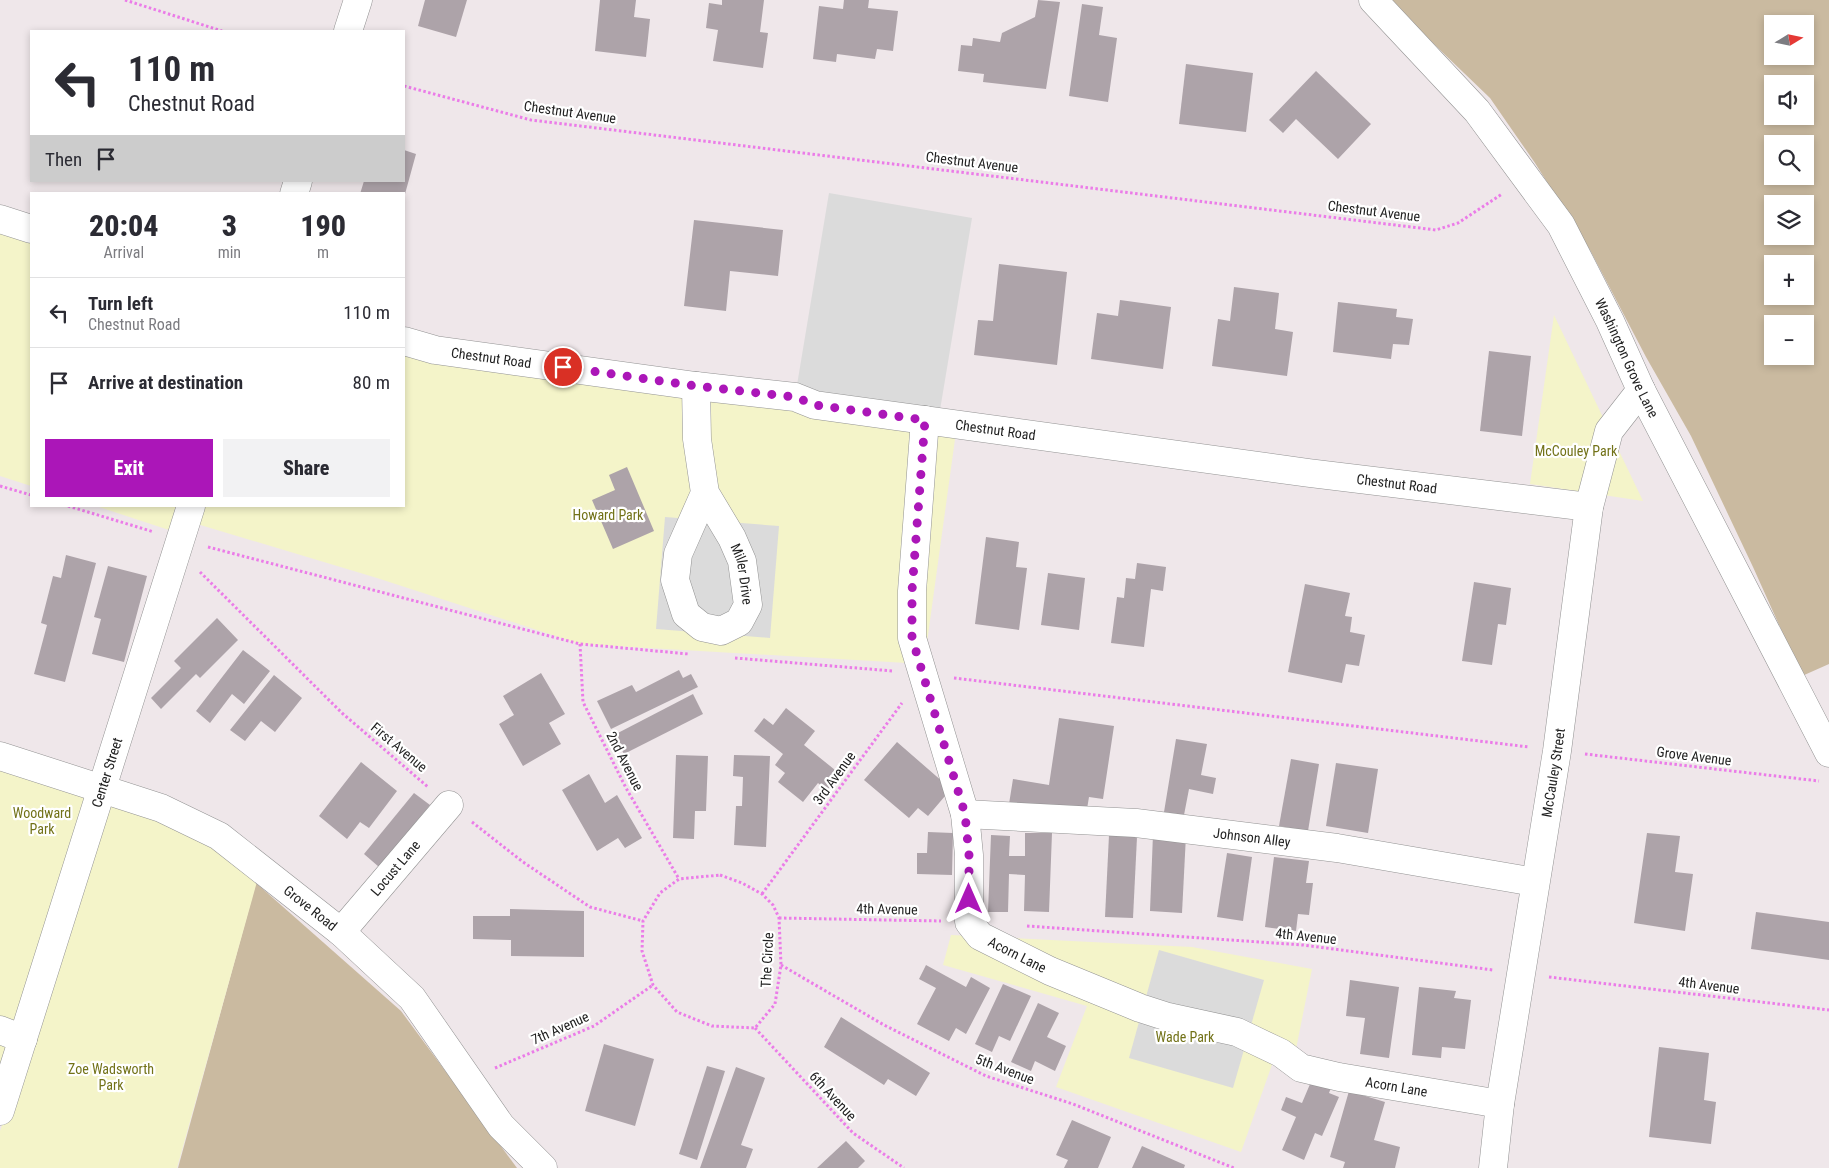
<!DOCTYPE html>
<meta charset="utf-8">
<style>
:root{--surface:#fff;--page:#f2f2f3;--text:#2b2b33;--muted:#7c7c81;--line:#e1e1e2;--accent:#ab16b8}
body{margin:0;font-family:"Roboto Condensed",sans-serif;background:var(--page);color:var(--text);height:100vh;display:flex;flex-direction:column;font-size:19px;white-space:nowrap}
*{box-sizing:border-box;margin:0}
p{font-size:16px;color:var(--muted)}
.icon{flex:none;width:28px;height:28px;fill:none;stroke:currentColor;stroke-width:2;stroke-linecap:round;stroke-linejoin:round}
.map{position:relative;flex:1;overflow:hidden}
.details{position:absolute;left:30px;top:192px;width:375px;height:315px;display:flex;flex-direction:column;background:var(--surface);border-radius:0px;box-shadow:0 2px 8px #0003}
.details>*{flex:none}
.top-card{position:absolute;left:30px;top:30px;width:375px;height:152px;border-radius:0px;box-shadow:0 2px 8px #0003;background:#fff;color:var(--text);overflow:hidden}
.needle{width:32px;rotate:80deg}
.controls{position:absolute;left:1764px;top:15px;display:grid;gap:10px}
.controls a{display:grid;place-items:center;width:50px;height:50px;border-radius:0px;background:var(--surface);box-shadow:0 2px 8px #0003;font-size:25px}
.pin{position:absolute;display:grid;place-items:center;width:42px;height:42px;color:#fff;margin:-21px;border:2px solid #fff;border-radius:50%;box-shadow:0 1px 5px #0007}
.me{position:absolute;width:55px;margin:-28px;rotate:0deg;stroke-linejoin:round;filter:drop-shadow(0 0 4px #0008)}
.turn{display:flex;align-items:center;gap:18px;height:105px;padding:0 15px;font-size:22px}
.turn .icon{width:65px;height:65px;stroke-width:2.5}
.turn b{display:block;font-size:35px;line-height:42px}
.then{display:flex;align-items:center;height:48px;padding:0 15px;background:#0003;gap:10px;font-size:19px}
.eta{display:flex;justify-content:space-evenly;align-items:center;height:85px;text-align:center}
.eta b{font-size:30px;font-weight:800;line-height:35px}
.button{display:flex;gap:10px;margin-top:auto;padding:10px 15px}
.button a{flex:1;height:58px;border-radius:0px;background:var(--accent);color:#fff;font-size:20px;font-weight:800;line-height:58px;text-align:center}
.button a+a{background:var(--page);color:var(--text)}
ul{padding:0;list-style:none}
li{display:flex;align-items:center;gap:15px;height:70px;padding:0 15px;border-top:1px solid var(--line)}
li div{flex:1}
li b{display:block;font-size:19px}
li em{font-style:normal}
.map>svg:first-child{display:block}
</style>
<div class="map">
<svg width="1829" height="1168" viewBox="0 0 1829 1168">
<rect width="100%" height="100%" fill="#efe7ea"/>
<!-- forest -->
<g fill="#cabaa0" fill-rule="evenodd">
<path d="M1388,0H1829V664L1802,676L1753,567L1691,436L1646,357L1590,250L1535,163L1490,98ZM1772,24H1805V56H1772ZM1772,84H1805V116H1772ZM1772,144H1805V176H1772ZM1772,204H1805V236H1772ZM1772,264H1805V296H1772ZM1772,324H1805V356H1772Z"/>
<path d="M256,883L401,1011L517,1168H178Z"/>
</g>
<!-- park -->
<g fill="#f4f4c9">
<path d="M0,223L31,233V486L0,476Z"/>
<path d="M1554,315L1643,501L1530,484Z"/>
<path d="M404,351L956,432L924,664L580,644L377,578L197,524L202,506H404Z"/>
<path d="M96,506H176L169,530Z"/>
<path d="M0,762L96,794L0,1093Z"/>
<path d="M110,800L195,834L258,878L177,1168H0V1131Z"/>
<path d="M951,935L1192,947L1312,969L1294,1059H1274L1241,1152L1056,1087L1087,1006L943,965Z"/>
</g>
<!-- parking -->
<g fill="#dbdbdb">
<path d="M829,193L972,218L938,422L795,397Z"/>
<path d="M665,517L779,526L770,638L656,629Z"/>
<path d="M1159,950L1264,980L1233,1088L1129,1058Z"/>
</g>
<!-- building -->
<g fill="#ada3a9">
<path d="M425,0H467L456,37L418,26Z"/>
<path d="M600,0H636L634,17L650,19L646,57L595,51Z"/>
<path d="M722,0H764L760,32L768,33L763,68L713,61L718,30L706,28L709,3L722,5Z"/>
<path d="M844,0H869L868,8L898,11L893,51L877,49L875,59L837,54L836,62L813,59L819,6L843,9Z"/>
<path d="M1038,0L1060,2L1046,89L983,82L984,74L958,71L961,45L972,46L973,38L1000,42L1002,33L1035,17Z"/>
<path d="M1082,4L1103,7L1099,35L1117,38L1108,102L1069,96Z"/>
<path d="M1186,64L1253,73L1246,132L1179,124Z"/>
<path d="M1316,71L1371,124L1338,159L1296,119L1283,133L1269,120Z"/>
<path d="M404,150L416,154L405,194H360L364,181H404Z"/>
<path d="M694,220L783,230L778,276L730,271L726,311L684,306Z"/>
<path d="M999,264L1067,272L1057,365L974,355L978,320L993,321Z"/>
<path d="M1234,287L1279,293L1275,329L1293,332L1287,376L1212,366L1218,319L1230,321Z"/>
<path d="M1120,300L1171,307L1163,369L1091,359L1097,313L1118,316Z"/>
<path d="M1338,302L1397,309L1396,317L1413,319L1409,345L1393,344L1391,359L1333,352Z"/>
<path d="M1489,351L1531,356L1522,436L1480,431Z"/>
<path d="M627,467L654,531L613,549L592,500L615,490L609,475Z"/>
<path d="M986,537L1019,542L1016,567L1027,568L1019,630L975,624Z"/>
<path d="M66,555L96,563L65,682L34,674L47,625L41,623L53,576L61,578Z"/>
<path d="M1137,563L1166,567L1163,591L1151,589L1144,647L1111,643L1117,597L1124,598L1126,578L1135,579Z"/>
<path d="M108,566L147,576L124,662L92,654L101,619L94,617Z"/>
<path d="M1048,573L1085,578L1079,630L1041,625Z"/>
<path d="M1474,582L1511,588L1506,625L1498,624L1492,665L1462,661Z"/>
<path d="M1305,584L1350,593L1345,616L1352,617L1350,632L1365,635L1359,666L1346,664L1342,683L1288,672Z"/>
<path d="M217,618L238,640L200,678L196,674L161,709L151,698L181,668L174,661Z"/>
<path d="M243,650L270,671L244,704L232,694L210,723L196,711Z"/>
<path d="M679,670L683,678L691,674L698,687L611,729L597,701L632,685L636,692Z"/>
<path d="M541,673L565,714L549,723L561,744L523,766L499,724L514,715L503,696Z"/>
<path d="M274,675L302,698L275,732L261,721L245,741L230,730Z"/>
<path d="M693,694L703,714L624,754L614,735Z"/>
<path d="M786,708L815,731L804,745L840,774L827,791L818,783L803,802L778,782L785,773L775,765L783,754L754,731L764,718L773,725Z"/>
<path d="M1059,718L1114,726L1103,799L1089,797L1086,815L1009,804L1013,779L1049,785Z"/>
<path d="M1176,739L1207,744L1201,775L1216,778L1213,794L1189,789L1184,815L1164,812Z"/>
<path d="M897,742L951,789L928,816L918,808L909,818L864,780Z"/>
<path d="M676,755L708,756L706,811H695L694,839L673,838Z"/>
<path d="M734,755L770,756L766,847L734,845L736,806H742L743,777L733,776Z"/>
<path d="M1291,759L1319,764L1308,831L1279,826Z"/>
<path d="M361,762L397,791L369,828L360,822L347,839L319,816Z"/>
<path d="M1336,763L1378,769L1368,833L1326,826Z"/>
<path d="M589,774L605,803L617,795L642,838L625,848L618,838L597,851L562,790Z"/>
<path d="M414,793L430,805L379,867L364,854Z"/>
<path d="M928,832L953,833L952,875L917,874V853H927Z"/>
<path d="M1025,833H1052L1049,912L1024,911L1025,875L1009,874L1008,912H988L991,835L1010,836L1009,856H1025Z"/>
<path d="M1647,833L1680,836L1675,872L1693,874L1685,931L1634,923Z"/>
<path d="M1153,834L1186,835L1182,913L1150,911Z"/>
<path d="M1109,835L1137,837L1133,918L1105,917Z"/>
<path d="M1227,853L1252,857L1243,921L1217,917Z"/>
<path d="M1274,857L1309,861L1306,883H1313L1309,915L1298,914L1296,931L1265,927Z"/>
<path d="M510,909L584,911V957L511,956V940L473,939V916H510Z"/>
<path d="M1756,912L1829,922V960L1751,949Z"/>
<path d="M926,965L966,987L971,977L990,988L966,1034L956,1028L949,1041L917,1024L936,988L919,979Z"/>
<path d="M1350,980L1399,987L1389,1058L1360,1054L1365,1018L1346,1016Z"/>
<path d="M1003,984L1031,996L1010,1041L999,1036L992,1052L975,1044Z"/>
<path d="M1419,987L1456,991L1454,998L1471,1000L1465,1049L1442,1047L1441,1058L1412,1055Z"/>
<path d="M1038,1003L1059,1013L1047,1037L1066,1046L1055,1071L1035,1061L1031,1071L1011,1062Z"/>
<path d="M841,1017L930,1073L916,1096L888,1079L884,1085L824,1047Z"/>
<path d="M604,1044L654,1059L635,1126L585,1111Z"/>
<path d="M1659,1047L1709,1053L1704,1100L1716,1102L1711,1144L1649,1137Z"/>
<path d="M707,1066L725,1071L697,1160L679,1154Z"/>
<path d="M736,1067L765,1078L741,1145L753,1149L746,1168H700Z"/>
<path d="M1313,1077L1332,1085L1329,1093L1339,1097L1322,1136L1315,1133L1304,1160L1282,1150L1296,1117L1281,1110L1286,1097L1302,1103Z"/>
<path d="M1349,1091L1385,1102L1374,1140L1400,1147L1395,1168H1343L1345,1162L1330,1157Z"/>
<path d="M1072,1120L1111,1137L1098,1168H1064L1068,1160L1056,1155Z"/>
<path d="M846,1141L865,1161L858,1168H817Z"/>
<path d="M1142,1146L1185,1165L1184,1168H1132Z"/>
</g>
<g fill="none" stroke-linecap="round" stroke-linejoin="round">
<defs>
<g id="minor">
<path id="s1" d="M1373,0L1477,111L1561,225L1610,321L1641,390L1829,753"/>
<path d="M348,31L358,0"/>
<path d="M294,194L298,181"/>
<path d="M0,219L31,229"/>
<path id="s2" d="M404,341L435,350L696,386L795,397L815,405L1309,473L1589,507"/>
<path id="s3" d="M696,386L697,439L705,493L732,538L742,561L748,605L739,622L721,631L702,627L686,614L675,580L678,554L705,493"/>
<path id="s4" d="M925,420L912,591V638L965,814L969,855V922L980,936L1050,971L1140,1008L1168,1017L1237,1032L1281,1053L1301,1068L1339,1077L1500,1104"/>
<path id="s5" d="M0,756L161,808L219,836L341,932L412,998L501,1126L543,1168"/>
<path id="s6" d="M965,814L1136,823L1337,848L1535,882"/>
<path id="s7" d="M341,932L449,805"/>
<path d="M0,1030L23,1039"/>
<path id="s8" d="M0,1111L191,506"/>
<path id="s9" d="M1493,1168L1500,1104L1557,751L1589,507L1609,431L1641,390"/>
</g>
</defs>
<!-- minor casing -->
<use href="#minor" stroke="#939393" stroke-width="29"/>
<!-- path -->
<g stroke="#eb7ce8" stroke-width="3" stroke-dasharray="2.5 2.5" stroke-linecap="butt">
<path d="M125,0L222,31"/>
<path d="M404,86L531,120L1436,230L1458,223L1502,194"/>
<path d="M0,486L31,495"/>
<path d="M68,506L154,532"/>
<path d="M208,547L580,644L689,654"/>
<path d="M200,572L342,713L428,787"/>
<path d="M580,644L583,702L626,788L679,879"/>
<path d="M735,658L893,671"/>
<path d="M954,678L1529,747"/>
<path d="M1585,754L1819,781"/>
<path d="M472,822L523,862L590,907L643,921"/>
<path d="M720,875L742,883L762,894L773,905L779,918L781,965L775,1004L755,1028L712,1026L677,1012L653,985L642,951L643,921L660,893L679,879Z"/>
<path d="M762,894L902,703"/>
<path d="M779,918L941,921"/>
<path d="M1027,926L1303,945L1493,970"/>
<path d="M781,965L884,1025L986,1076L1073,1104L1234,1168"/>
<path d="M1549,977L1829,1010"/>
<path d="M755,1028L853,1133L904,1168"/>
<path d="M495,1068L594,1026L653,985"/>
</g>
<!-- minor -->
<use href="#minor" stroke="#fff" stroke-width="28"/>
</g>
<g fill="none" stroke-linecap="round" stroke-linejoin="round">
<!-- route -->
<path stroke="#ab16b8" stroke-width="9" stroke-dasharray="0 16.2" d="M563,367L696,386L795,397L815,405L925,420L912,591V638L965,814L969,855V899"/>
</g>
<g text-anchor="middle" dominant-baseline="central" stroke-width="4.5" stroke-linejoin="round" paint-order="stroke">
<!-- street labels -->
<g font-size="14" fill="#1f1f1f" stroke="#fff">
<text transform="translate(570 112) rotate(8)">Chestnut Avenue</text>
<text transform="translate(972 162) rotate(7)">Chestnut Avenue</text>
<text transform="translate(1374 211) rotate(7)">Chestnut Avenue</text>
<text stroke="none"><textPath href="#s2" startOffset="89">Chestnut Road</textPath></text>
<text stroke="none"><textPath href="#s1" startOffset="442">Washington Grove Lane</textPath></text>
<text stroke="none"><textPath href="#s2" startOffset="599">Chestnut Road</textPath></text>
<text stroke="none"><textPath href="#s2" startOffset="1004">Chestnut Road</textPath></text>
<text stroke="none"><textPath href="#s3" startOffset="198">Miller Drive</textPath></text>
<text transform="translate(399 747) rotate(40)">First Avenue</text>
<text transform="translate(1694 756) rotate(7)">Grove Avenue</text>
<text transform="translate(625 761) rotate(63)">2nd Avenue</text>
<text stroke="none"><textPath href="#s8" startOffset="355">Center Street</textPath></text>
<text stroke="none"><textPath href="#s9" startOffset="400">McCauley Street</textPath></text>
<text transform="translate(834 778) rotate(-54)">3rd Avenue</text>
<text stroke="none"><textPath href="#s6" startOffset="288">Johnson Alley</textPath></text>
<text stroke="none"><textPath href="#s7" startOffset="84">Locust Lane</textPath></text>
<text stroke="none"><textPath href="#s5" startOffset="350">Grove Road</textPath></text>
<text transform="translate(887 909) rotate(1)">4th Avenue</text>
<text transform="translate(1306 936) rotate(6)">4th Avenue</text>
<text stroke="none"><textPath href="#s4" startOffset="570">Acorn Lane</textPath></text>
<text transform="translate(767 960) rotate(-87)">The Circle</text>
<text transform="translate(1709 985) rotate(7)">4th Avenue</text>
<text transform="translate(560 1028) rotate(-24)">7th Avenue</text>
<text transform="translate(1005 1069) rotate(21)">5th Avenue</text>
<text stroke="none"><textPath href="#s4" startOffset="975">Acorn Lane</textPath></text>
<text transform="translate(833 1096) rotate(47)">6th Avenue</text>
</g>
<!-- park labels -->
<g font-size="14" fill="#727218" stroke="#fff">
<text x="1576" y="451">McCouley Park</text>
<text x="608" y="515">Howard Park</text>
<text x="42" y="813">Woodward<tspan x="42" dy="16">Park</tspan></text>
<text x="1185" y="1037">Wade Park</text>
<text x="111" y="1069">Zoe Wadsworth<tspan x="111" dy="16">Park</tspan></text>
</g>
</g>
</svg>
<div class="controls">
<a><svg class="needle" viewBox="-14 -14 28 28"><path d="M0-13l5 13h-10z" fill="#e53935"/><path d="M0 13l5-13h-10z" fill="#7c7c81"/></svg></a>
<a><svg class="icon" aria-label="sound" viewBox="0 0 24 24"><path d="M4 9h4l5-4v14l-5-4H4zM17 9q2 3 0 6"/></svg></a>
<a><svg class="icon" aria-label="search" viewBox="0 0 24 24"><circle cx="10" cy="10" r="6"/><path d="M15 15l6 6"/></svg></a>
<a><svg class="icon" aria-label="layers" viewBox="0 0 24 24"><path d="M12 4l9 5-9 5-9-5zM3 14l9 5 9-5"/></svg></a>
<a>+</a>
<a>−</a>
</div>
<div class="pin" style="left:563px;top:367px;background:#d93025"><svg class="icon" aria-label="arrive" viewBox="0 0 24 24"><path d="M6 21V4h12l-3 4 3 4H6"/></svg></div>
<svg class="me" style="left:969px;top:899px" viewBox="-20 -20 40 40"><path d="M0-17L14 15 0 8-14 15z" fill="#ab16b8" stroke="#fff" stroke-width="4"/></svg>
<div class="top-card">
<div class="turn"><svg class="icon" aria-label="left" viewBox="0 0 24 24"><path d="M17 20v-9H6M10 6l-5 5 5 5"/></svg><div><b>110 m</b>Chestnut Road</div></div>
<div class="then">Then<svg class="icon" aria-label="arrive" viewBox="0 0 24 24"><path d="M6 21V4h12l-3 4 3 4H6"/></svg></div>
</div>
<section class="details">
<div class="eta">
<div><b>20:04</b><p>Arrival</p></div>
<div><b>3</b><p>min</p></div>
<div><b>190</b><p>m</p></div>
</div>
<ul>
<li><svg class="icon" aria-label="left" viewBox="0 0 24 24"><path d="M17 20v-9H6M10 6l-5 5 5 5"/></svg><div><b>Turn left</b><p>Chestnut Road</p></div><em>110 m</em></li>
<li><svg class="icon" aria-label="arrive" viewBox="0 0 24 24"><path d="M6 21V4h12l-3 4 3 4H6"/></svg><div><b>Arrive at destination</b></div><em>80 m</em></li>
</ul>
<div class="button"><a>Exit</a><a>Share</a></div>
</section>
</div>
